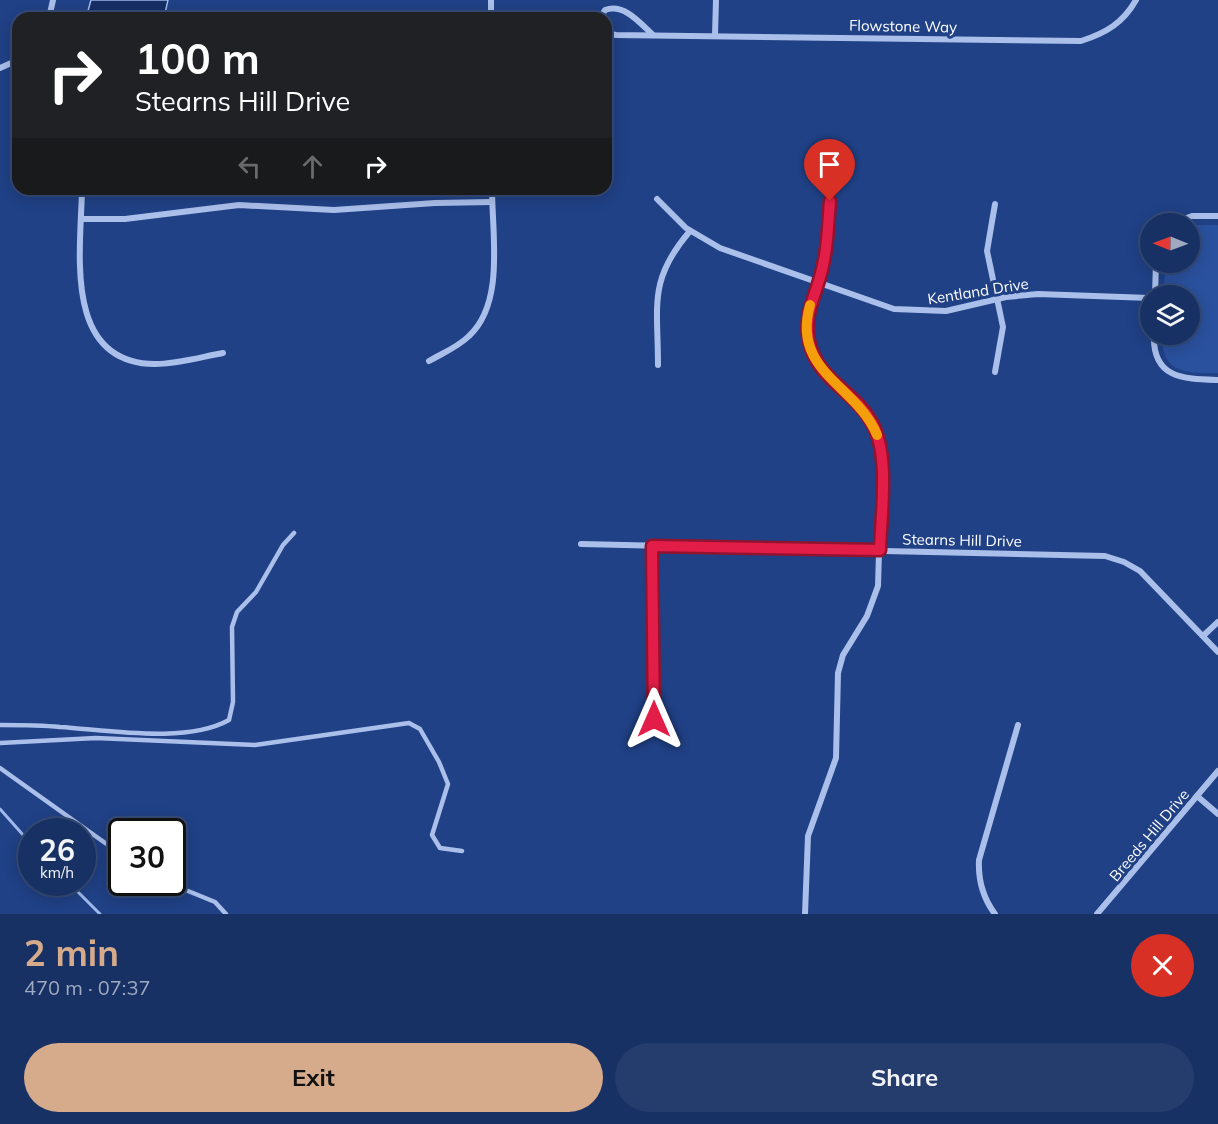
<!DOCTYPE html>
<meta charset="utf-8">
<style>
:root{--surface:#183164;--page:#253d6d;--text:#f1f3f6;--muted:#9fa9bf;--line:#364c78;--accent:#d6ab8b}
body{margin:0;font-family:Mulish,sans-serif;background:var(--page);color:var(--text);height:100vh;display:flex;flex-direction:column;font-size:22px;white-space:nowrap}
*{box-sizing:border-box;margin:0}
p{font-size:20px;color:var(--muted)}
.icon{flex:none;width:33px;height:33px;fill:none;stroke:currentColor;stroke-width:2;stroke-linecap:round;stroke-linejoin:round}
.map{position:relative;height:914px;overflow:hidden}
.sheet{display:flex;flex-direction:column;background:var(--surface);flex:1}
.sheet>*{flex:none}
.top-card{position:absolute;left:12px;top:12px;width:600px;height:183px;border-radius:18px;box-shadow:0 3px 15px #0003,0 0 0 2px var(--line);background:#202124;color:#fff;overflow:hidden}
.needle{width:39px;rotate:271deg}
.fabs{position:absolute;left:1140px;top:213px;display:grid;gap:12px}
.fabs a{display:grid;place-items:center;width:60px;height:60px;border-radius:50%;background:var(--surface);box-shadow:0 3px 15px #0003,0 0 0 2px var(--line);font-size:30px}
.speed{position:absolute;left:18px;top:818px;display:flex;gap:12px;font-size:30px;font-weight:700;text-align:center}
.speed>*{display:grid;place-content:center;width:78px;height:78px;border-radius:50%;background:var(--surface);box-shadow:0 3px 15px #0003,0 0 0 2px var(--line);line-height:1}
.speed small{font-size:15px;font-weight:400}
.speed .limit{border:3px solid #111;border-radius:9px;background:#fff;color:#111}
.pin{position:absolute;display:grid;place-items:center;width:51px;height:51px;color:#fff;margin:-62px -26px;border-radius:50% 50% 50% 0;rotate:-45deg;box-shadow:0 0 6px #0007}
.pin .icon{rotate:45deg}
.me{position:absolute;width:66px;margin:-33px;rotate:0deg;stroke-linejoin:round;filter:drop-shadow(0 0 4px #0008)}
.turn{display:flex;align-items:center;gap:21px;height:126px;padding:0 24px;font-size:27px}
.turn .icon{width:78px;height:78px;stroke-width:2.5}
.turn b{display:block;font-size:42px;line-height:51px}
.lanes{display:flex;align-items:center;height:57px;padding:0 24px;background:#0003;justify-content:center;gap:30px;direction:ltr}
.lanes .off{opacity:.35}
.round{display:grid;place-items:center;flex:none;width:63px;height:63px;border-radius:32px;background:var(--page)}
.head{display:flex;align-items:center;justify-content:space-between;height:102px;padding:0 24px}
h1{font-size:36px;font-weight:700;line-height:45px;color:var(--accent)}
.action{display:flex;gap:12px;margin-top:auto;padding:12px 24px}
.action a{flex:1;height:69px;border-radius:36px;background:var(--accent);color:#111;font-size:24px;font-weight:700;line-height:69px;text-align:center}
.action a+a{background:var(--page);color:var(--text)}
.map>svg:first-child{display:block}
</style>
<div class="map">
<svg width="1218" height="914" viewBox="0 0 1218 914">
<rect width="100%" height="100%" fill="#204186"/>
<!-- green -->
<path fill="#2a519e" d="M1190,225H1218V373C1187,373 1161,374 1162,335L1190,334V296L1164,295L1165,263L1190,262Z"/>
<!-- water -->
<path fill="#162f65" stroke="#9eb9eb" stroke-width="1.5" d="M91,0H168L164,18H86Z"/>
<g fill="none" stroke-linecap="round" stroke-linejoin="round">
<!-- stream -->
<g stroke="#9eb9eb" stroke-width="3">
<path d="M0,809L32,845"/>
<path d="M68,882L100,914"/>
</g>
<!-- service -->
<g stroke="#aabfea" stroke-width="4.5">
<path d="M0,725C20,725 40,725 60,727C108,730 186,744 229,720L233,702L232,627L237,612L256,592L283,545L294,533"/>
<path d="M0,743L96,738L255,745L409,723L420,729L439,762L448,784L432,835L440,848L462,851"/>
<path d="M0,768L122,855"/>
<path d="M166,882L215,902L226,914"/>
</g>
<!-- minor -->
<g stroke="#aabfea" stroke-width="6">
<path d="M491,0V18"/>
<path d="M49,18L53,0"/>
<path d="M600,18L605,10C624,3 640,23 653,35"/>
<path d="M606,33L616,35L1081,41C1106,33 1123,23 1136,0"/>
<path d="M715,35L716,0"/>
<path d="M0,68L18,60"/>
<path d="M82,189C81,250 62,363 155,364C177,364 201,357 223,353"/>
<path d="M657,199L686,228L720,248L894,309L946,311L1006,297L1038,294L1150,298"/>
<path d="M995,204L987,251L1003,327L995,372"/>
<path d="M82,219H125L239,205L334,210L435,203L492,202"/>
<path d="M1171,224L1192,216H1218"/>
<path d="M1155,296L1156,262"/>
<path d="M1154,334C1152,379 1184,379 1218,380"/>
<path d="M429,361C443,353 458,347 469,336C505,303 492,234 492,189"/>
<path d="M658,365C658,305 648,280 690,231"/>
<path d="M581,544L1105,556L1124,562L1140,571L1218,652"/>
<path d="M652,546L653,719"/>
<path d="M1203,636L1218,622"/>
<path d="M1197,796L1218,814"/>
<path d="M805,914L808,836L836,758L838,673L843,655L867,616L878,586L882,454C876,402 826,393 811,350C800,318 817,295 823,266C827,245 828,223 830,201"/>
<path d="M995,914C983,898 978,880 979,860L1018,725"/>
<path d="M1097,914L1218,771"/>
</g>
</g>
<g fill="none" stroke-linecap="round" stroke-linejoin="round">
<defs>
<path id="route" d="M654,719L652,546L880,550C881,514 890,455 872,423C855,391 817,380 809,341C803,313 818,292 823,265C828,245 828,223 830,201"/>
</defs>
<!-- route casing -->
<use href="#route" stroke="#92132f" stroke-width="15"/>
<!-- route -->
<use href="#route" stroke="#e11d48" stroke-width="10"/>
<!-- slow -->
<path stroke="#f59e0b" stroke-width="10" d="M810,305C791,372 857,385 877,435"/>
</g>
<g text-anchor="middle" dominant-baseline="central" stroke-width="6" stroke-linejoin="round" paint-order="stroke">
<!-- street labels -->
<g font-size="15" fill="#fff" stroke="#204186">
<text transform="translate(903 26) rotate(1)">Flowstone Way</text>
<text transform="translate(978 291) rotate(-9)">Kentland Drive</text>
<text transform="translate(962 540) rotate(1)">Stearns Hill Drive</text>
<text transform="translate(1149 835) rotate(-50)">Breeds Hill Drive</text>
</g>
</g>
</svg>
<div class="fabs">
<a><svg class="needle" viewBox="-14 -14 28 28"><path d="M0-13l5 13h-10z" fill="#e53935"/><path d="M0 13l5-13h-10z" fill="#9fa9bf"/></svg></a>
<a><svg class="icon" aria-label="layers" viewBox="0 0 24 24"><path d="M12 4l9 5-9 5-9-5zM3 14l9 5 9-5"/></svg></a>
</div>
<div class="speed"><div>26<small>km/h</small></div><div class="limit">30</div></div>
<div class="pin" style="left:830px;top:201px;background:#d93025"><svg class="icon" aria-label="arrive" viewBox="0 0 24 24"><path d="M6 21V4h12l-3 4 3 4H6"/></svg></div>
<svg class="me" style="left:654px;top:719px" viewBox="-20 -20 40 40"><path d="M0-17L14 15 0 8-14 15z" fill="#e11d48" stroke="#fff" stroke-width="4"/></svg>
<div class="top-card">
<div class="turn"><svg class="icon" aria-label="right" viewBox="0 0 24 24"><path d="M7 20v-9h11M14 6l5 5-5 5"/></svg><div><b>100 m</b>Stearns Hill Drive</div></div>
<div class="lanes"><svg class="icon off" aria-label="left" viewBox="0 0 24 24"><path d="M17 20v-9H6M10 6l-5 5 5 5"/></svg><svg class="icon off" aria-label="ahead" viewBox="0 0 24 24"><path d="M12 20V5M6 11l6-6 6 6"/></svg><svg class="icon" aria-label="right" viewBox="0 0 24 24"><path d="M7 20v-9h11M14 6l5 5-5 5"/></svg></div>
</div>
</div>
<section class="sheet">
<div class="head"><div><h1>2 min</h1><p>470 m · 07:37</p></div><a class="round" style="background:#d93025;color:#fff"><svg class="icon" aria-label="close" viewBox="0 0 24 24"><path d="M6 6l12 12M18 6L6 18"/></svg></a></div>
<div class="action"><a>Exit</a><a>Share</a></div>
</section>
